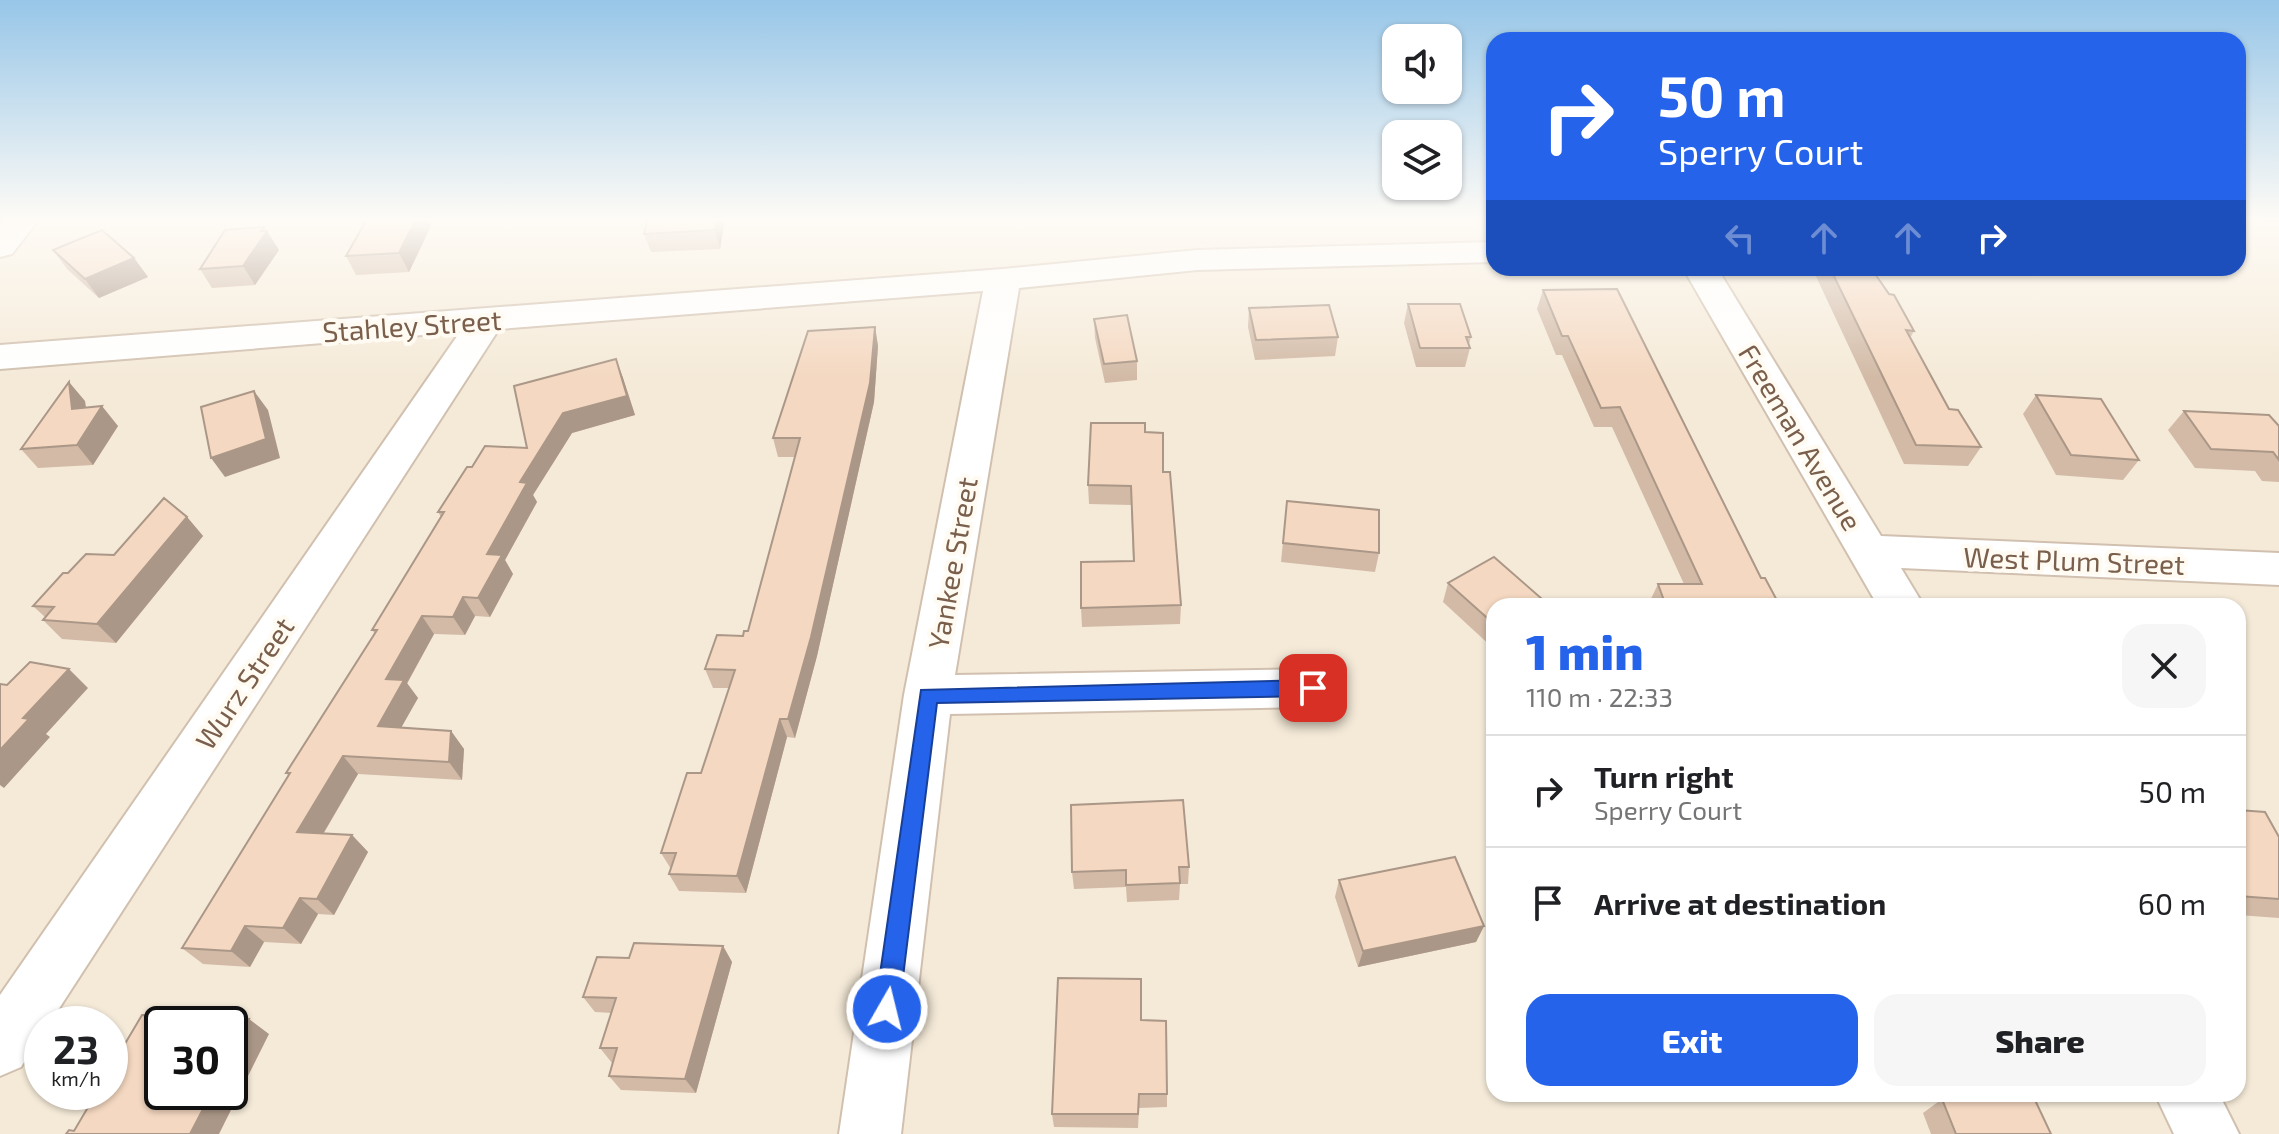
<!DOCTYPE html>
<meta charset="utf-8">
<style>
:root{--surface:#fff;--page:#f6f6f6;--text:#202124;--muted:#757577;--line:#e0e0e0;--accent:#2563eb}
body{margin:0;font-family:"Exo 2",sans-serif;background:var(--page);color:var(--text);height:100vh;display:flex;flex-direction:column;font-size:30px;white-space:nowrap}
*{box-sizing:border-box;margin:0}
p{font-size:26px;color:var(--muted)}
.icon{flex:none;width:44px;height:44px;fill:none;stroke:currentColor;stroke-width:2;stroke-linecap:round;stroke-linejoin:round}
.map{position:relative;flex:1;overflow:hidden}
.sheet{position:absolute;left:1486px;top:598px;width:760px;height:504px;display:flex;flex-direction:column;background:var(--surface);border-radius:24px;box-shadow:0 2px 6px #0004}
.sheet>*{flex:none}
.top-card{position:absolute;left:1486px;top:32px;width:760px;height:244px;border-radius:24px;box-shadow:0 2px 6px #0004;background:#2563eb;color:#fff;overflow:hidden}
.controls{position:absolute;left:1382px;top:24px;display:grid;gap:16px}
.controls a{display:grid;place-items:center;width:80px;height:80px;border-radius:16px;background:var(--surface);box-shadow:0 2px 6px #0004;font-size:40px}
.speed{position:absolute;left:24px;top:1006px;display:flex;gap:16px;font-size:40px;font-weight:700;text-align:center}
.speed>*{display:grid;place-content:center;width:104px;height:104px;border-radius:50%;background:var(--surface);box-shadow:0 2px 6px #0004;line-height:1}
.speed small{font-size:20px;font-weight:400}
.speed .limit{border:4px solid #111;border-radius:12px;background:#fff;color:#111}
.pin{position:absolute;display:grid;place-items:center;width:68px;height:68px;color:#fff;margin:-34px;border-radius:16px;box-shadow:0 4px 12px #0006}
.me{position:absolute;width:88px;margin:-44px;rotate:8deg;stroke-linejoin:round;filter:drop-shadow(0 0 6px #0008)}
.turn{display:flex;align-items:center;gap:28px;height:168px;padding:0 40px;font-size:36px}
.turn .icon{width:104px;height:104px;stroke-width:2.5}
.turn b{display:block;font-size:56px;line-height:68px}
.lanes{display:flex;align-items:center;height:76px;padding:0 40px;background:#0003;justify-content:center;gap:40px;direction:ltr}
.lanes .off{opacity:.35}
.round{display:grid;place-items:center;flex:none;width:84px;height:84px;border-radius:24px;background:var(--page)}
.overview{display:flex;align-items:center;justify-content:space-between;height:136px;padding:0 40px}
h1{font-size:48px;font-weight:800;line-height:60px;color:var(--accent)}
.primary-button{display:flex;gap:16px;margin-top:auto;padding:16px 40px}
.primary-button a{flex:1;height:92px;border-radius:24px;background:var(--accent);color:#fff;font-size:32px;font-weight:800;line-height:92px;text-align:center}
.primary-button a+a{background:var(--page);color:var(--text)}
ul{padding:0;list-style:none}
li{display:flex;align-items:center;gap:24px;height:112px;padding:0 40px;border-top:2px solid var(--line)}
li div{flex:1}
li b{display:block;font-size:30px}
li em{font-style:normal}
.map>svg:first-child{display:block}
</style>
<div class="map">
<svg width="2279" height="1134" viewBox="0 0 2279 1134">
<rect width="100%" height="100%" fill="#fdf7eb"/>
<!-- residential -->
<path fill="#f5ead8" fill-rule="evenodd" d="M0,219H1494V268H2238V219H2279V1134H0ZM1494,606H2238V1094H1494ZM42,1024H110V1092H42ZM162,1024H230V1092H162Z"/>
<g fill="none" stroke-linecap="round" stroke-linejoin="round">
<defs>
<g id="street">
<path d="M6,219H39L12,254L0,257V226Z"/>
<path d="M1494,242V262L1197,270L1019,288L955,675L1313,669L1330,674L1337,688L1330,702L1313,707L950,714L901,1134H839L904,695L983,291L499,329L49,1024H42V1034L21,1067L0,1076V995L460,332L0,369V345L1003,269L1197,250Z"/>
<path d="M1683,268H1717L1881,536L2279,553V585L1901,568L1924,606H1878Z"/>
<path d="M2155,1094H2219L2239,1134H2174Z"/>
</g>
</defs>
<!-- street casing -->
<use href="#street" stroke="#d1c0af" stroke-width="4"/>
<!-- street -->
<use href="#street" fill="#fff" fill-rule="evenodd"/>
</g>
<!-- wall -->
<g fill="#d2baa6">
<path d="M367,219H428L431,226L409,272L356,275L346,256Z"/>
<path d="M725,219L720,249L651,252L644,234Z"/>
<path d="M2248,219H2279V223L2250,221Z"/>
<path d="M266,231L279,250L255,285L212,288L200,269Z"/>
<path d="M53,250L134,258L148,277L99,298L67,269Z"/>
<path d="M1797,268H1871L1914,331L1910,338L1949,409L1981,447L1968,466L1904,464L1813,270H1799Z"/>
<path d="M1543,290L1761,578L1780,606H1650L1649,603L1658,584H1684L1612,427H1594L1562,355H1556L1537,309Z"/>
<path d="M1408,304L1471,337L1469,344L1470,348L1465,367H1416L1404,323Z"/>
<path d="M1249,308L1338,337L1335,356L1255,360L1248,327Z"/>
<path d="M1094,319L1137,361V380L1105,383L1095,338Z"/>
<path d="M875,327L878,346L874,402L817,656L795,738L787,737L746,893L679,891L669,874L671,869L661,853L701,773L729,688H713L705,669L748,631L795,457H778L773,438Z"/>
<path d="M616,359L623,378L635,415L572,433L533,495L537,502L505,560L513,574L490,617L475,616L465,635L434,634L407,684L418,698L401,727L451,731L464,749L462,780L358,774L324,833L352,835L368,852L334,915L318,914L301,944L264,942L250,967L203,964L182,948L289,776L286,773L375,634L372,630L441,517L438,512L472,467L527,448Z"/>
<path d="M2036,395L2139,460L2123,480L2056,475L2023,414Z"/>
<path d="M85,401L86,408L118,426L93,465L38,468L21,449Z"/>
<path d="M2184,411L2279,426V482L2262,481L2255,471L2195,468L2168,430Z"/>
<path d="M1145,432L1163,472L1181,605L1180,624L1082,627L1081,608L1133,561L1131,505L1089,504L1088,485Z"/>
<path d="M1287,501L1379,553L1375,572L1281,562Z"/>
<path d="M187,517L203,536L116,643L62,639L43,620L45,617L33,606L68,573L114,555Z"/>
<path d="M1448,583L1494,606V649L1443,602Z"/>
<path d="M2238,810L2279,837V918L2238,915Z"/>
<path d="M1189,867L1188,884H1180L1179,900L1127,902L1126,887L1074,889L1072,872Z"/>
<path d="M1339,880L1484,926L1476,942L1358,967L1335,897Z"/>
<path d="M723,946L732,962L696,1093L621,1090L609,1076L612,1063L600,1048L612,1013L595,1012L583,997L629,958Z"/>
<path d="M1141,1020L1167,1094V1107L1139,1108L1138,1128L1054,1127L1052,1114Z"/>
<path d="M1942,1099L2051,1134H1931L1923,1113Z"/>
</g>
<!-- shaded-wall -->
<g fill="#ab9787">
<path d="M416,219H428L431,226L409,272L399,253Z"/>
<path d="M717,219H725L720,249L715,230Z"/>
<path d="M264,227L266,232L267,231L279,250L255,285L243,266Z"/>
<path d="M134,258L148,277L99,298L85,279Z"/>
<path d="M875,327L878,346L874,402L817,656L795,738L788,719Z"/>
<path d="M616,359L623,378L635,415L572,433L533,495L537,502L505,560L513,574L490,617L478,598L487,554L520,482L563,413Z"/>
<path d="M69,382L85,401L88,427L102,406L118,426L93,465L77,445Z"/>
<path d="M254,391L268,410L280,458L225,477L211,458Z"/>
<path d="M187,517L203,536L116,643L97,624Z"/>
<path d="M463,597L475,616L465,635L453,617Z"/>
<path d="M422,616L434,634L407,683L418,698L392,744L378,726L386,679Z"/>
<path d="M69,669L88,688L46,734L50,737L4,788L0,785V750L23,718Z"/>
<path d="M780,719L787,737L746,893L737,876Z"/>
<path d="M451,731L464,749L462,780L449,762Z"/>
<path d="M343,756L358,774L314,849L297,832Z"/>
<path d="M352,835L368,852L334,915L317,899Z"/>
<path d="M300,898L318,914L301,944L283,928Z"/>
<path d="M245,926L264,942L250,967L231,951Z"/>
<path d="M1484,926L1476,942L1358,967L1363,951Z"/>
<path d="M723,946L732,962L696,1093L685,1079Z"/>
<path d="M249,1019L269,1034L219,1134H190L212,1092H230V1057Z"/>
</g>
<!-- building -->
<g fill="#f4d8c1" stroke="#ab9787" stroke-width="2">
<path d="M367,219H416L399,253L346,256Z"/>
<path d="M648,219H717L715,230L644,234Z"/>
<path d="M264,227L261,231H267L243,266L200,269L225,230Z"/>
<path d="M102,230L134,258L85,279L53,250Z"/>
<path d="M1830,268H1871L1889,294L1894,295L1914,331L1906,330L1949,409L1958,410L1981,447L1916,445Z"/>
<path d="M1617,289L1761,578H1765L1780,606H1666L1658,584H1702L1620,407L1601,408L1568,336H1562L1543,290Z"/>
<path d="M1408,304H1460L1471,337H1466L1470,348H1420Z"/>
<path d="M1329,305L1338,337L1256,340L1249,308Z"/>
<path d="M1127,315L1137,361L1104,364L1094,319Z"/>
<path d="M875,327L870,383L811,637L788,719H780L737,876L669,874L676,853H661L687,773H701L735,670L705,669L717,635L743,636L744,631H748L800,438H773L808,331Z"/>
<path d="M616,359L627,396L563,413L520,482L527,483L487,554L502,555L478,598L463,597L453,617L422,616L386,679L404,680L378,726L451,731L449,762L343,756L297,832L352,835L317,899L300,898L283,928L245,926L231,951L182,948L290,773H286L377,630H372L444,512H438L467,467H472L485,446L527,448L514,386Z"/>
<path d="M69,382L72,409L102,406L77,445L21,449Z"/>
<path d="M254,391L266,439L211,458L201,407Z"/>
<path d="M2036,395L2101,399L2139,460L2071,455Z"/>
<path d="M2184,411L2269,415L2279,426V460L2273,452L2211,449Z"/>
<path d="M1091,423H1145V432L1163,433V472H1170L1181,605L1081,608V562L1134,561L1131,486L1088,485Z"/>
<path d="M164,498L187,517L97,624L43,620L54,607L33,606L63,573H68L86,554L114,555Z"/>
<path d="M1287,501L1379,510V553L1283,543Z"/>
<path d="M1494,557L1550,606H1494V624L1448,583Z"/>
<path d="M30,662L69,669L23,718L29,719L0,750V684L7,685Z"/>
<path d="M1183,800L1189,867H1179L1180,883L1126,885V870L1072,872L1071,805Z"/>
<path d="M2238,810L2265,812L2279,837V899L2238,896Z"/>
<path d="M1455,857L1484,926L1363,951L1339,880Z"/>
<path d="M634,943L723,946L685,1079L609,1076L617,1048H600L616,998L583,997L597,957L629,958Z"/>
<path d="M1058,978L1141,979V1020L1166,1021L1167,1094H1139L1138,1114H1052Z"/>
<path d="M142,1015L249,1019L230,1057V1024H162V1092H212L190,1134H66L69,1130L74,1131L97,1092H110V1069Z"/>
<path d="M1942,1099L2035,1100L2051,1134H1956Z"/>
</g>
<!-- sky -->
<linearGradient id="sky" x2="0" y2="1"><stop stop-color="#97c6e8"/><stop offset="0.58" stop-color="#fefbf6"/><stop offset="1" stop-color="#fefbf6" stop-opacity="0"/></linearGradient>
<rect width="2279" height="378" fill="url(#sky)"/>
<!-- route -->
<path fill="#2563eb" stroke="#184099" stroke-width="2" d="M1313,680L1320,683L1323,688L1320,694L1313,696L937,703L899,1009L895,1017L887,1021L878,1017L875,1009L921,690Z"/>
<g text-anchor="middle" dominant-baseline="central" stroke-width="8" stroke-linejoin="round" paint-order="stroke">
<!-- street labels -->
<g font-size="28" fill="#7a5f4c" stroke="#fffbf2">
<text transform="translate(412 325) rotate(-4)">Stahley Street</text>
<text transform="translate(1801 437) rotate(59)">Freeman Avenue</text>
<text transform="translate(2074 560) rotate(2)">West Plum Street</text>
<text transform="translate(952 563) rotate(-80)">Yankee Street</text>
<text transform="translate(244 683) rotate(-56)">Wurz Street</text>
</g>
</g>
</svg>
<div class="controls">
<a><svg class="icon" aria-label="sound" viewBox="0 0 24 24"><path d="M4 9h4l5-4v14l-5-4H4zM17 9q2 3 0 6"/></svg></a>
<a><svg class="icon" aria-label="layers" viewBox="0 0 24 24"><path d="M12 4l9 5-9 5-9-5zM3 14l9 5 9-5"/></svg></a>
</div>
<div class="speed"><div>23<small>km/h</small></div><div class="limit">30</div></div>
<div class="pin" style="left:1313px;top:688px;background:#d93025"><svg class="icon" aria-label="arrive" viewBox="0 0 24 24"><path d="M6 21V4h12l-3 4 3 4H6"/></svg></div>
<svg class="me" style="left:887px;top:1009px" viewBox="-20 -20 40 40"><circle r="17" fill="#2563eb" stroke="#fff" stroke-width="3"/><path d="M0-11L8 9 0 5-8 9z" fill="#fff"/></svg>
<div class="top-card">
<div class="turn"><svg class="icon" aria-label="right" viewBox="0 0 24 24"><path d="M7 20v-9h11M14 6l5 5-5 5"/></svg><div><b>50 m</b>Sperry Court</div></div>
<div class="lanes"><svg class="icon off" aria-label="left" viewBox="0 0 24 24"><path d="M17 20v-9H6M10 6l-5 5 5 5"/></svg><svg class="icon off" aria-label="ahead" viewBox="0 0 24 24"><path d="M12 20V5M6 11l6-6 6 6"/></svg><svg class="icon off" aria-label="ahead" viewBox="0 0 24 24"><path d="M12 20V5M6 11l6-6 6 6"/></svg><svg class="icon" aria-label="right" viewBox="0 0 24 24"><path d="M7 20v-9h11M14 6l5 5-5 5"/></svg></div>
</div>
<section class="sheet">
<div class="overview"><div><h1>1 min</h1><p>110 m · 22:33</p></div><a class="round"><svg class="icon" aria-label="close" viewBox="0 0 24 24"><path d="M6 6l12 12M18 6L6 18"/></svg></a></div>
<ul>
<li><svg class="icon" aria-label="right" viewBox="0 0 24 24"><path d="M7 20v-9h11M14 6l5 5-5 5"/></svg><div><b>Turn right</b><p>Sperry Court</p></div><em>50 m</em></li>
<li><svg class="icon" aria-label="arrive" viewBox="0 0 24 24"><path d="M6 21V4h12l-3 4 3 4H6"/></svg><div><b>Arrive at destination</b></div><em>60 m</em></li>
</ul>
<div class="primary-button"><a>Exit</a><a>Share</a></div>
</section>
</div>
